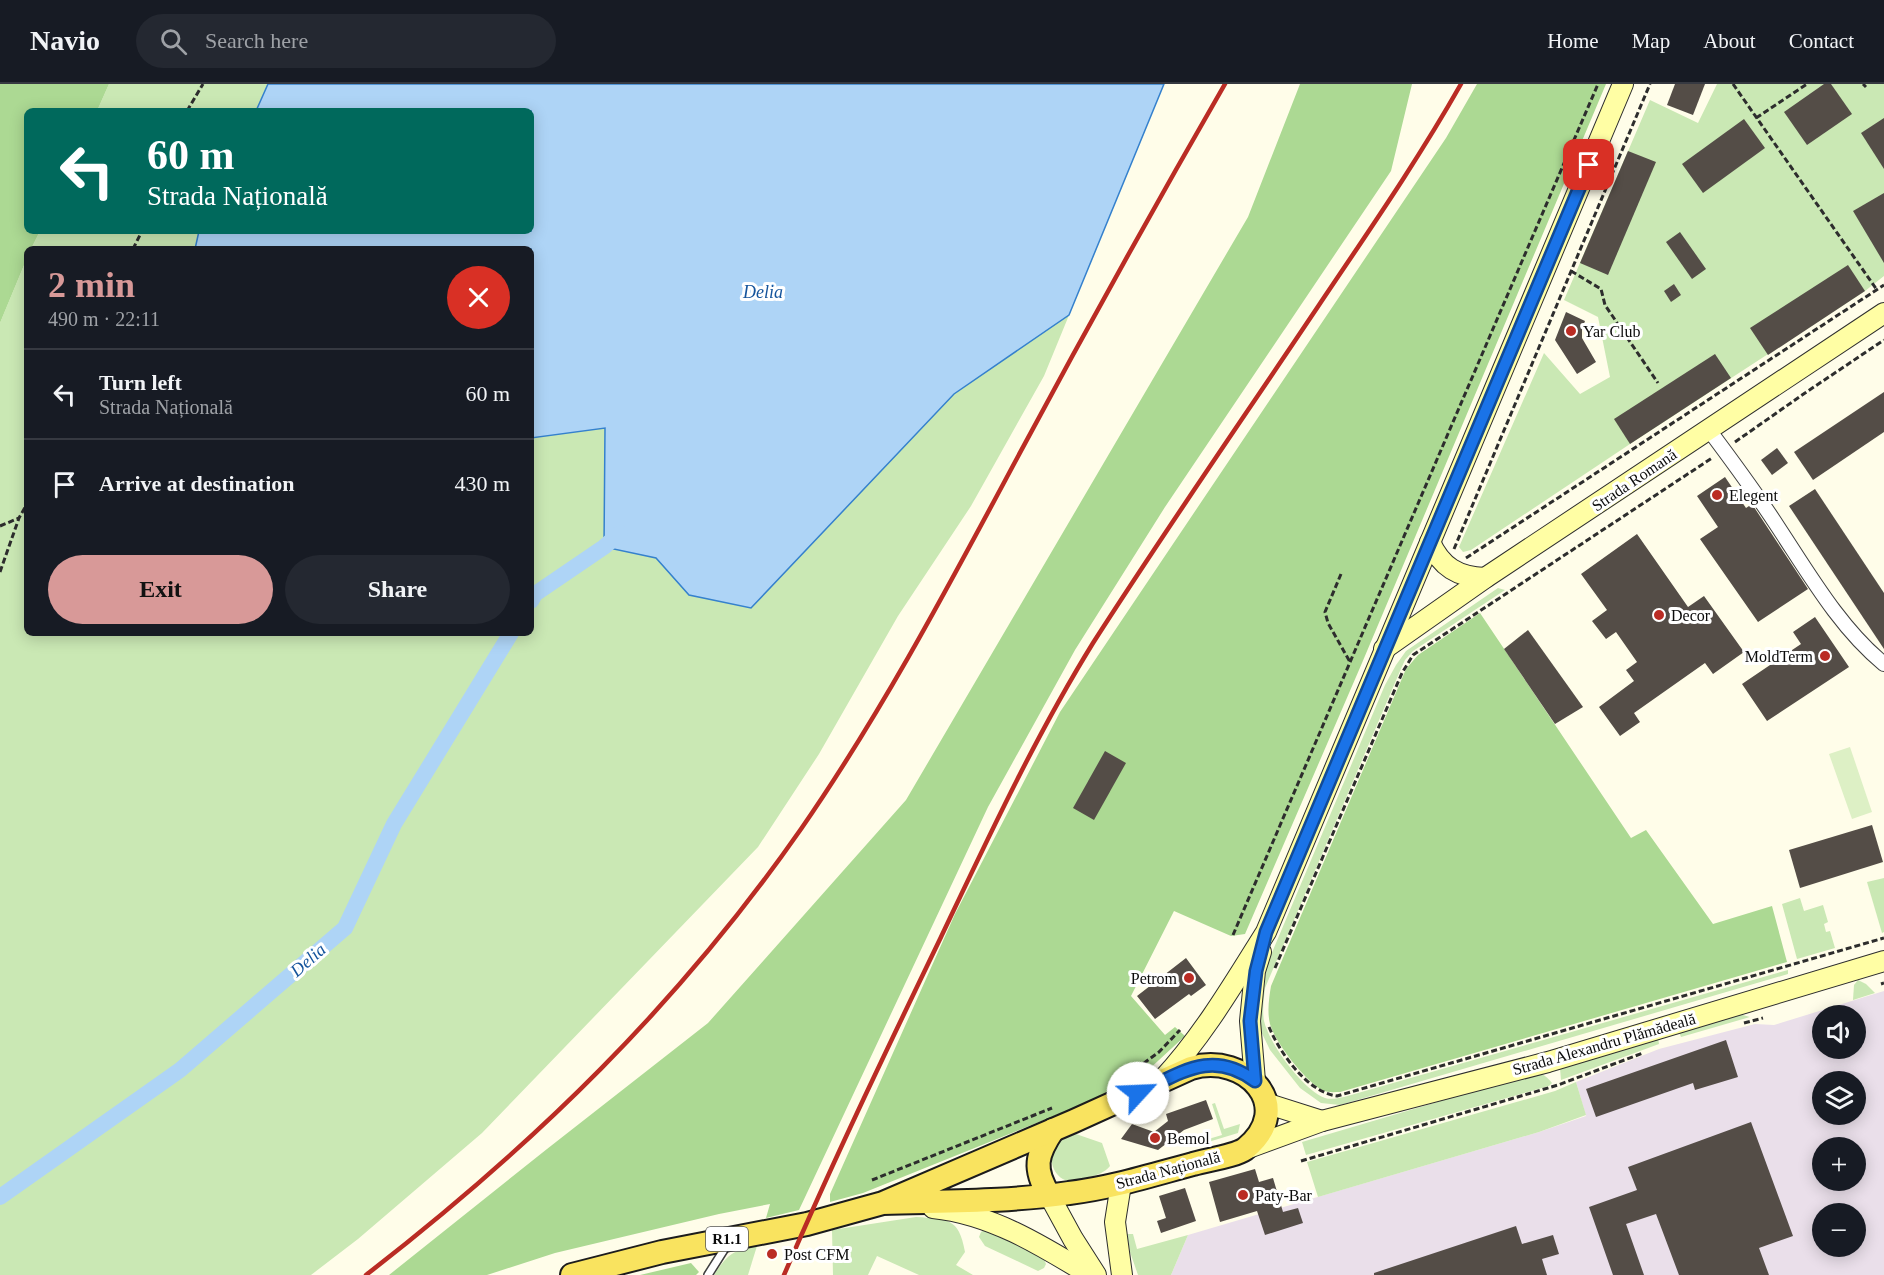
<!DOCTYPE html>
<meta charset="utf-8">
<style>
:root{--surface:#171b24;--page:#242831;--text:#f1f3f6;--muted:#9ea1a6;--line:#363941;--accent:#d89998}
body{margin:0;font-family:Georgia,serif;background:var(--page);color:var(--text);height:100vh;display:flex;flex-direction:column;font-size:22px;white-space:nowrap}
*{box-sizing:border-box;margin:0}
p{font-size:20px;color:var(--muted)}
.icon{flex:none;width:33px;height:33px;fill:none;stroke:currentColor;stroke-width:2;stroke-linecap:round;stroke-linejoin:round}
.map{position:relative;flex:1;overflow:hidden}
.sheet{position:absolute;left:24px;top:162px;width:510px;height:390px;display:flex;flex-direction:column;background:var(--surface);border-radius:9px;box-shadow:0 3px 15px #0003}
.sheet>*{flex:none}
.banner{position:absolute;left:24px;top:24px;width:510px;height:126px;border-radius:9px;box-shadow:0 3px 15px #0003;background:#00695c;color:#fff;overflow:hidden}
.buttons{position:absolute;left:1812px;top:921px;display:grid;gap:12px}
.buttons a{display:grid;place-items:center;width:54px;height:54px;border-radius:50%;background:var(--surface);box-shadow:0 3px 15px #0003;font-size:30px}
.pin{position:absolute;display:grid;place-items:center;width:51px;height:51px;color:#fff;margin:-26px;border-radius:12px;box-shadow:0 3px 9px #0006}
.me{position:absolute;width:66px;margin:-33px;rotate:65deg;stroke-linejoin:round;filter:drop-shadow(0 0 4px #0008)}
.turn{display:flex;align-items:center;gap:21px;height:126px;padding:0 24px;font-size:27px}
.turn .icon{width:78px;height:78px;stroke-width:2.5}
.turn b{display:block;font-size:42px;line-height:51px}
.round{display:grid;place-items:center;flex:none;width:63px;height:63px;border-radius:32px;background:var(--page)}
.head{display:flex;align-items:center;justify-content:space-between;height:102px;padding:0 24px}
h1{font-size:36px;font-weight:600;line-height:45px;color:var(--accent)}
.button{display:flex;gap:12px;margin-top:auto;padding:12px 24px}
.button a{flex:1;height:69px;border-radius:36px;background:var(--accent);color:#111;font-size:24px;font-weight:600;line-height:69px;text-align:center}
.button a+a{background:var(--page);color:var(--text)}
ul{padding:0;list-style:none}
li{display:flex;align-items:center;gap:18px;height:90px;padding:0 24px;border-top:2px solid var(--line)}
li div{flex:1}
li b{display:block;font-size:22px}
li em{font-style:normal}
header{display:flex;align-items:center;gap:36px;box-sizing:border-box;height:84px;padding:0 30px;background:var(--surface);border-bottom:2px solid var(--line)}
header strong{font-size:28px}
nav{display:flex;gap:33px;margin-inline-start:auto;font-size:21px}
.search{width:420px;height:54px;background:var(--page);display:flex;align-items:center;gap:15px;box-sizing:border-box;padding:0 21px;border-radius:33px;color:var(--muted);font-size:22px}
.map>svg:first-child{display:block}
</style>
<header>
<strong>Navio</strong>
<div class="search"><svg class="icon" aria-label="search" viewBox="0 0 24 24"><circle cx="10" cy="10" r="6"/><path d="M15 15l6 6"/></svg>Search here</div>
<nav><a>Home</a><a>Map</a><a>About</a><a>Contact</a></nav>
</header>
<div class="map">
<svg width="1884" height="1191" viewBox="0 0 1884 1191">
<rect width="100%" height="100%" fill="#fffde9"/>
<!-- industrial -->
<path fill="#eadfea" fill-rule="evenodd" d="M1884,907V1191H1171L1188,1151L1539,1048L1586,1032L1576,998L1659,965L1755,940L1774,941ZM1822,932H1856V964H1822ZM1822,998H1856V1030H1822ZM1822,1064H1856V1096H1822ZM1822,1130H1856V1162H1822Z"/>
<!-- green -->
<g fill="#cae8b4">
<path d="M109,0H1164L1044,292L971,422L898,532L819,670L758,763L482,1049L358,1155L311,1191H0V239L27,174V549H531V165H31L40,147H531V27H97Z"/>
<path d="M1717,0H1884V192L1865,207L1630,360L1471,466L1463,468L1459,463L1544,269L1580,310L1610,293L1598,233L1564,216L1650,16L1698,39Z"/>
<path d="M1498,504L1505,506L1413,567L1405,576L1400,587L1265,904C1264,914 1262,926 1264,937C1269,959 1303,1006 1325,1014C1331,1016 1338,1014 1344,1013L1788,886V890L1340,1021L1321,1019L1300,1004L1270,966L1258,941L1265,885L1385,601L1396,581L1406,567Z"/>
<path d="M1884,794V848L1882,849L1867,798Z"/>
<path d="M1800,814L1804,827L1823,821L1828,838L1824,840L1826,848L1830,847L1835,864L1797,875L1782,820Z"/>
<path d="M1858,896L1866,900L1875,909L1853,916L1854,901Z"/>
<path d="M1739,930L1750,933L1681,953L1679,948Z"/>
<path d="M1658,954L1659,960L1561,996L1560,984Z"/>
<path d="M1535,989C1543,989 1547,993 1552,999L1549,1002L1306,1071L1302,1058Z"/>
<path d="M1576,998L1586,1031L1539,1048L1318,1113L1307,1078L1555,1007Z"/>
<path d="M1215,1019L1224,1045L1240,1040L1238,1049L1195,1062V1059L1222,1051L1212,1020Z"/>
<path d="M1076,1050L1102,1059L1110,1082C1104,1089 1097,1091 1089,1093C1081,1096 1073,1099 1065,1096C1051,1090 1047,1070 1058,1059C1063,1055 1070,1052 1076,1050Z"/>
<path d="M916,1133C947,1135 959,1133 965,1168L956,1181L973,1191H919L877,1172L868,1191H833L832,1146Z"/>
<path d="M986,1145L1043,1173L1046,1180L1044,1184L1038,1187L985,1162L979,1153L981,1148Z"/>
<path d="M1127,1150H1133L1137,1165L1188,1151L1171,1191H1138L1130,1168Z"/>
<path d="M757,1162L748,1191H714C728,1169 733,1167 757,1162Z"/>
</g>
<!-- forest -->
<g fill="#acd993">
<path d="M0,0H109L97,27H27V147H40L31,165H27V174L0,239Z"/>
<path d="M1300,0H1412L1391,87L1165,423L1075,566L988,723L799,1126L766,1134L770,1120L719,1130L555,1169L487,1191H389L547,1065L708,939L906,716L1248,133Z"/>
<path d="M1477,0H1606L1362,579L1245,850L1231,852L1174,827L1131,912L1165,951L1175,943L1185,952L1146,988L1116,1007L863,1109L830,1118V1110L955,830L1060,628L1446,54Z"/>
<path d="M1480,529L1631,754L1646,746L1713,840L1772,822L1787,878L1340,1008C1334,1008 1328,1009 1322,1006C1305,997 1275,958 1270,940C1267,928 1269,914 1271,902L1406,585L1418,571Z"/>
<path d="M691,1179L699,1188L696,1191H640Z"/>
</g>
<!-- pitch -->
<path fill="#ddf0c5" d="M1850,663L1872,728L1852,735L1829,670Z"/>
<!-- water -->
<path fill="#aed4f6" stroke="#3581cd" stroke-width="1.5" d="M268,0H1164L1069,231L954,310L751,524L689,511L656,474L604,463L605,344L531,354V165H195L199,147H531V27H256Z"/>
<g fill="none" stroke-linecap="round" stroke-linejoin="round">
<!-- canal -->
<g stroke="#aed4f6" stroke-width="16">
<path d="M531,517L535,510L604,463L620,449"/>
<path d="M0,1113L180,986L345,844L394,740L511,549"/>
</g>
</g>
<!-- building -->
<g fill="#544d47">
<path d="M1675,0H1705L1693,31L1667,21Z"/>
<path d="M1824,0H1831L1852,30L1807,61L1784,28Z"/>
<path d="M1884,34V85L1861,49Z"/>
<path d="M1744,35L1765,64L1703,109L1682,80Z"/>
<path d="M1628,67L1656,78L1608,191L1580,179Z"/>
<path d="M1884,109V179L1853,127Z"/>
<path d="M1680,148L1706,185L1692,195L1666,158Z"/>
<path d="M1848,181L1865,207L1768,271L1750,244Z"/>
<path d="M1674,200L1681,211L1671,218L1664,207Z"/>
<path d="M1566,228L1585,237L1582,245V254L1596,278L1577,290L1555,256Z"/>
<path d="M1715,270L1731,294L1630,360L1614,335Z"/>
<path d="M1884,308V348L1813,396L1794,368Z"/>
<path d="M1777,364L1788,379L1772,391L1761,376Z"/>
<path d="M1725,393L1746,424L1752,420L1808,505L1758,538L1700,455L1718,443L1697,412Z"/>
<path d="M1815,405L1884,509V565L1789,422Z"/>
<path d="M1637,450L1688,523L1704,512L1744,568L1713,590L1705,579L1634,629L1640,638L1620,652L1599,623L1634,597L1626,586L1637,578L1616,548L1606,555L1592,537L1607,526L1581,490Z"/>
<path d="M1815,533L1849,583L1767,637L1742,600L1801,560L1793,548Z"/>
<path d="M1528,546L1583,623L1555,640L1504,565Z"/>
<path d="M1105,667L1126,679L1094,736L1073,724Z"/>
<path d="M1872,741L1883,778L1800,804L1789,766Z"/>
<path d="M1186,874L1206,901L1191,912L1189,910L1155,935L1137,912Z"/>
<path d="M1726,956L1738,993L1695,1006L1693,999L1596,1033L1586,1005Z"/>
<path d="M1206,1016L1213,1035L1184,1046L1158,1066L1121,1055L1132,1040L1154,1048L1168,1037L1166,1030Z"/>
<path d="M1751,1038L1793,1152L1759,1164L1769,1191H1679L1656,1130L1626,1140L1644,1191H1613L1589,1123L1637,1106L1628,1083Z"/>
<path d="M1255,1085L1259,1098L1273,1094L1283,1128L1298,1124L1303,1139L1265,1151L1257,1127L1220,1138L1209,1098Z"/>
<path d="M1185,1104L1196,1137L1161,1149L1157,1137L1166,1134L1159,1112Z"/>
<path d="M1516,1142L1522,1160L1553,1151L1559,1170L1542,1175L1547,1191H1374V1189Z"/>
</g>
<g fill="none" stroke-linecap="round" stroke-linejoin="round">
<defs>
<path id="lane" d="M708,1191L727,1161"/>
<path id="street" d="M1709,346C1733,378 1756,409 1778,443C1809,490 1840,544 1884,580"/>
<g id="secondary">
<path d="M1430,458C1441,483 1458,493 1485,494"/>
<path d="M1384,565L1485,494L1884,229"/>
<path d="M1162,996C1203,952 1234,899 1266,848L1623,0"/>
<path d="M1255,997L1250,937L1255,887L1261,868"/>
<path d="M1265,1019L1322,1037"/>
<path d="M1243,1066L1322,1037L1548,978L1884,877"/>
<path d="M1121,1100L1115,1138L1122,1191"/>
<path d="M1049,1111L1073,1155L1096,1191"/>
<path d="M933,1124C991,1130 1041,1161 1090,1191"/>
</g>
<g id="primary">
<path d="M1049,1111C1033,1085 1036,1071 1053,1046"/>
<path d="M572,1191L662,1168L807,1140L883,1119L1074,1037L1191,984C1246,968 1297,1023 1245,1065C1235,1072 1206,1076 1193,1080C1152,1091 1111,1104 1069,1109C1008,1118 945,1117 883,1119"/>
</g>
</defs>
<!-- lane casing -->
<use href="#lane" stroke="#3e3e3e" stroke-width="10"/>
<!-- street casing -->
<use href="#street" stroke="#3e3e3e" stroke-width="16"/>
<!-- secondary casing -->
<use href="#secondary" stroke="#2d2d2d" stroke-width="22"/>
<!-- primary casing -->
<use href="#primary" stroke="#1c1c1c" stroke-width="26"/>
<!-- path -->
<g stroke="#2d2d2d" stroke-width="3" stroke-dasharray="6 3" stroke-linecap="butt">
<path d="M1733,0L1877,206"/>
<path d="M1863,0L1866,3"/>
<path d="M187,27L203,0"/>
<path d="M1756,34L1807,0"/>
<path d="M133,165L142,147"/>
<path d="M1571,187L1601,205L1605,221L1658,299"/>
<path d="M1735,358L1805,309L1884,256"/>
<path d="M0,442L19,434"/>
<path d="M1454,465L1650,0"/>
<path d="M1466,474L1884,201"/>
<path d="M0,488L19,434L27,420"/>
<path d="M1341,490L1325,528L1328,539L1350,578"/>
<path d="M1233,851L1598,0"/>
<path d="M1275,884L1402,589L1413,571L1712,374"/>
<path d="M1881,900L1884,899"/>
<path d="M1744,939L1763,934"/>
<path d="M1269,943C1280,969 1307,1008 1337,1012L1884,854"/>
<path d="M1129,990L1159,968L1180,946"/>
<path d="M1301,1077L1558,1001L1643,969"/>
<path d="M872,1096L1052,1024"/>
</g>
<!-- lane -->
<use href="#lane" stroke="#fff" stroke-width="7"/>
<!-- street -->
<use href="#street" stroke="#fff" stroke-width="14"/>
<!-- secondary -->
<use href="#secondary" stroke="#fffea4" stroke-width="20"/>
<!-- primary -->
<use href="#primary" stroke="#f9e35f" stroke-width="22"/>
<!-- rail -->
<g stroke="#ba2c24" stroke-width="4.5">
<path d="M366,1191C534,1061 679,920 801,745C882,628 948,503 1015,378C1083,251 1153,125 1225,0"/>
<path d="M784,1191C833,1077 887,965 941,853C988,754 1035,653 1093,559C1166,445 1244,333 1319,221C1368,148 1418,76 1461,0"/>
</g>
</g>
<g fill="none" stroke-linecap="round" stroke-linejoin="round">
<defs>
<path id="route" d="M1138,1009C1180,990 1211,964 1255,997L1250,937L1256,887L1266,848L1589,81"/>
</defs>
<!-- route casing -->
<use href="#route" stroke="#114b97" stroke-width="15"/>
<!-- route -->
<use href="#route" stroke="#1a73e8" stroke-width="10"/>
</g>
<!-- markers -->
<g fill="#ba2c24" stroke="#fff" stroke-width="2">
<circle cx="1571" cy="247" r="6"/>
<circle cx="1717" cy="411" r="6"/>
<circle cx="1659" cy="531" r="6"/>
<circle cx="1825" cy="572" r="6"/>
<circle cx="1189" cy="894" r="6"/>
<circle cx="1155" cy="1054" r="6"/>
<circle cx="1243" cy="1111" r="6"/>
<circle cx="772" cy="1170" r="6"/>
</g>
<g text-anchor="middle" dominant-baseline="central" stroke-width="6" stroke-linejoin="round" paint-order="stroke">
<!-- shield labels -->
<rect fill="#fff" stroke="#545454" stroke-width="1.5" x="706" y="1143" width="42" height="24" rx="4.5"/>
<g font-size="15" font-weight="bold" fill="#0b0b0b">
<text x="727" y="1155">R1.1</text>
</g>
<!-- poi labels -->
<g font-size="16" fill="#0b0b0b" stroke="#fff" text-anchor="start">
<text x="1583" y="247">Yar Club</text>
<text x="1729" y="411">Elegent</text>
<text x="1671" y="531">Decor</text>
<text x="1813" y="572" text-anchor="end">MoldTerm</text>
<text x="1177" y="894" text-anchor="end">Petrom</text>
<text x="1167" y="1054">Bemol</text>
<text x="1255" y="1111">Paty-Bar</text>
<text x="784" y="1170">Post CFM</text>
</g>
<!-- street labels -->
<g font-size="16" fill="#0b0b0b" stroke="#fff">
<text transform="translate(1634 396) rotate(-34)">Strada Romană</text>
<text transform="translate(1604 960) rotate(-16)">Strada Alexandru Plămădeală</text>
<text transform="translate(1168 1086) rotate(-15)">Strada Națională</text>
</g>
<!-- water labels -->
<g font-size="18" font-style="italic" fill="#15549c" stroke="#fff">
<text x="763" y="208">Delia</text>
<text transform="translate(308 876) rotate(-41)">Delia</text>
</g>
</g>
</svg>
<div class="buttons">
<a><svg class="icon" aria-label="sound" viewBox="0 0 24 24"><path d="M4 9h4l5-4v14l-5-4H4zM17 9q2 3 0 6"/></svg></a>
<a><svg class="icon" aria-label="layers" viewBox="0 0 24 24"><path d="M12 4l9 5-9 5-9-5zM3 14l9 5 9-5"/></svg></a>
<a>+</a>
<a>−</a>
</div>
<div class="pin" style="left:1589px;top:81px;background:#d93025"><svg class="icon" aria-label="arrive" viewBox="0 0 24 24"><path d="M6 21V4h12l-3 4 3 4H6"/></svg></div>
<svg class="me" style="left:1138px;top:1009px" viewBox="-20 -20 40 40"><circle r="19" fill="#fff"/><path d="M0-13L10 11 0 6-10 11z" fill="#1a73e8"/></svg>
<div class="banner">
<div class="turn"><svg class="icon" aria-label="left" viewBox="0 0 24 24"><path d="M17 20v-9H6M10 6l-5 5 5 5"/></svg><div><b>60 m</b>Strada Națională</div></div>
</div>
<section class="sheet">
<div class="head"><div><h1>2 min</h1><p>490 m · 22:11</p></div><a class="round" style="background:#d93025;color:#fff"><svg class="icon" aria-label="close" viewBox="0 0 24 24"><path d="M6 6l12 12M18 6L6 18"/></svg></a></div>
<ul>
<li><svg class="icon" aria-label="left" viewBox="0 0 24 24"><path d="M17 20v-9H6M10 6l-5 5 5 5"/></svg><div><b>Turn left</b><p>Strada Națională</p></div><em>60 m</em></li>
<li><svg class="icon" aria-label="arrive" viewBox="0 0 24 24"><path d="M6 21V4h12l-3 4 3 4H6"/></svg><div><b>Arrive at destination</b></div><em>430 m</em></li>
</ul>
<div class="button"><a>Exit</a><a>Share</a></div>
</section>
</div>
